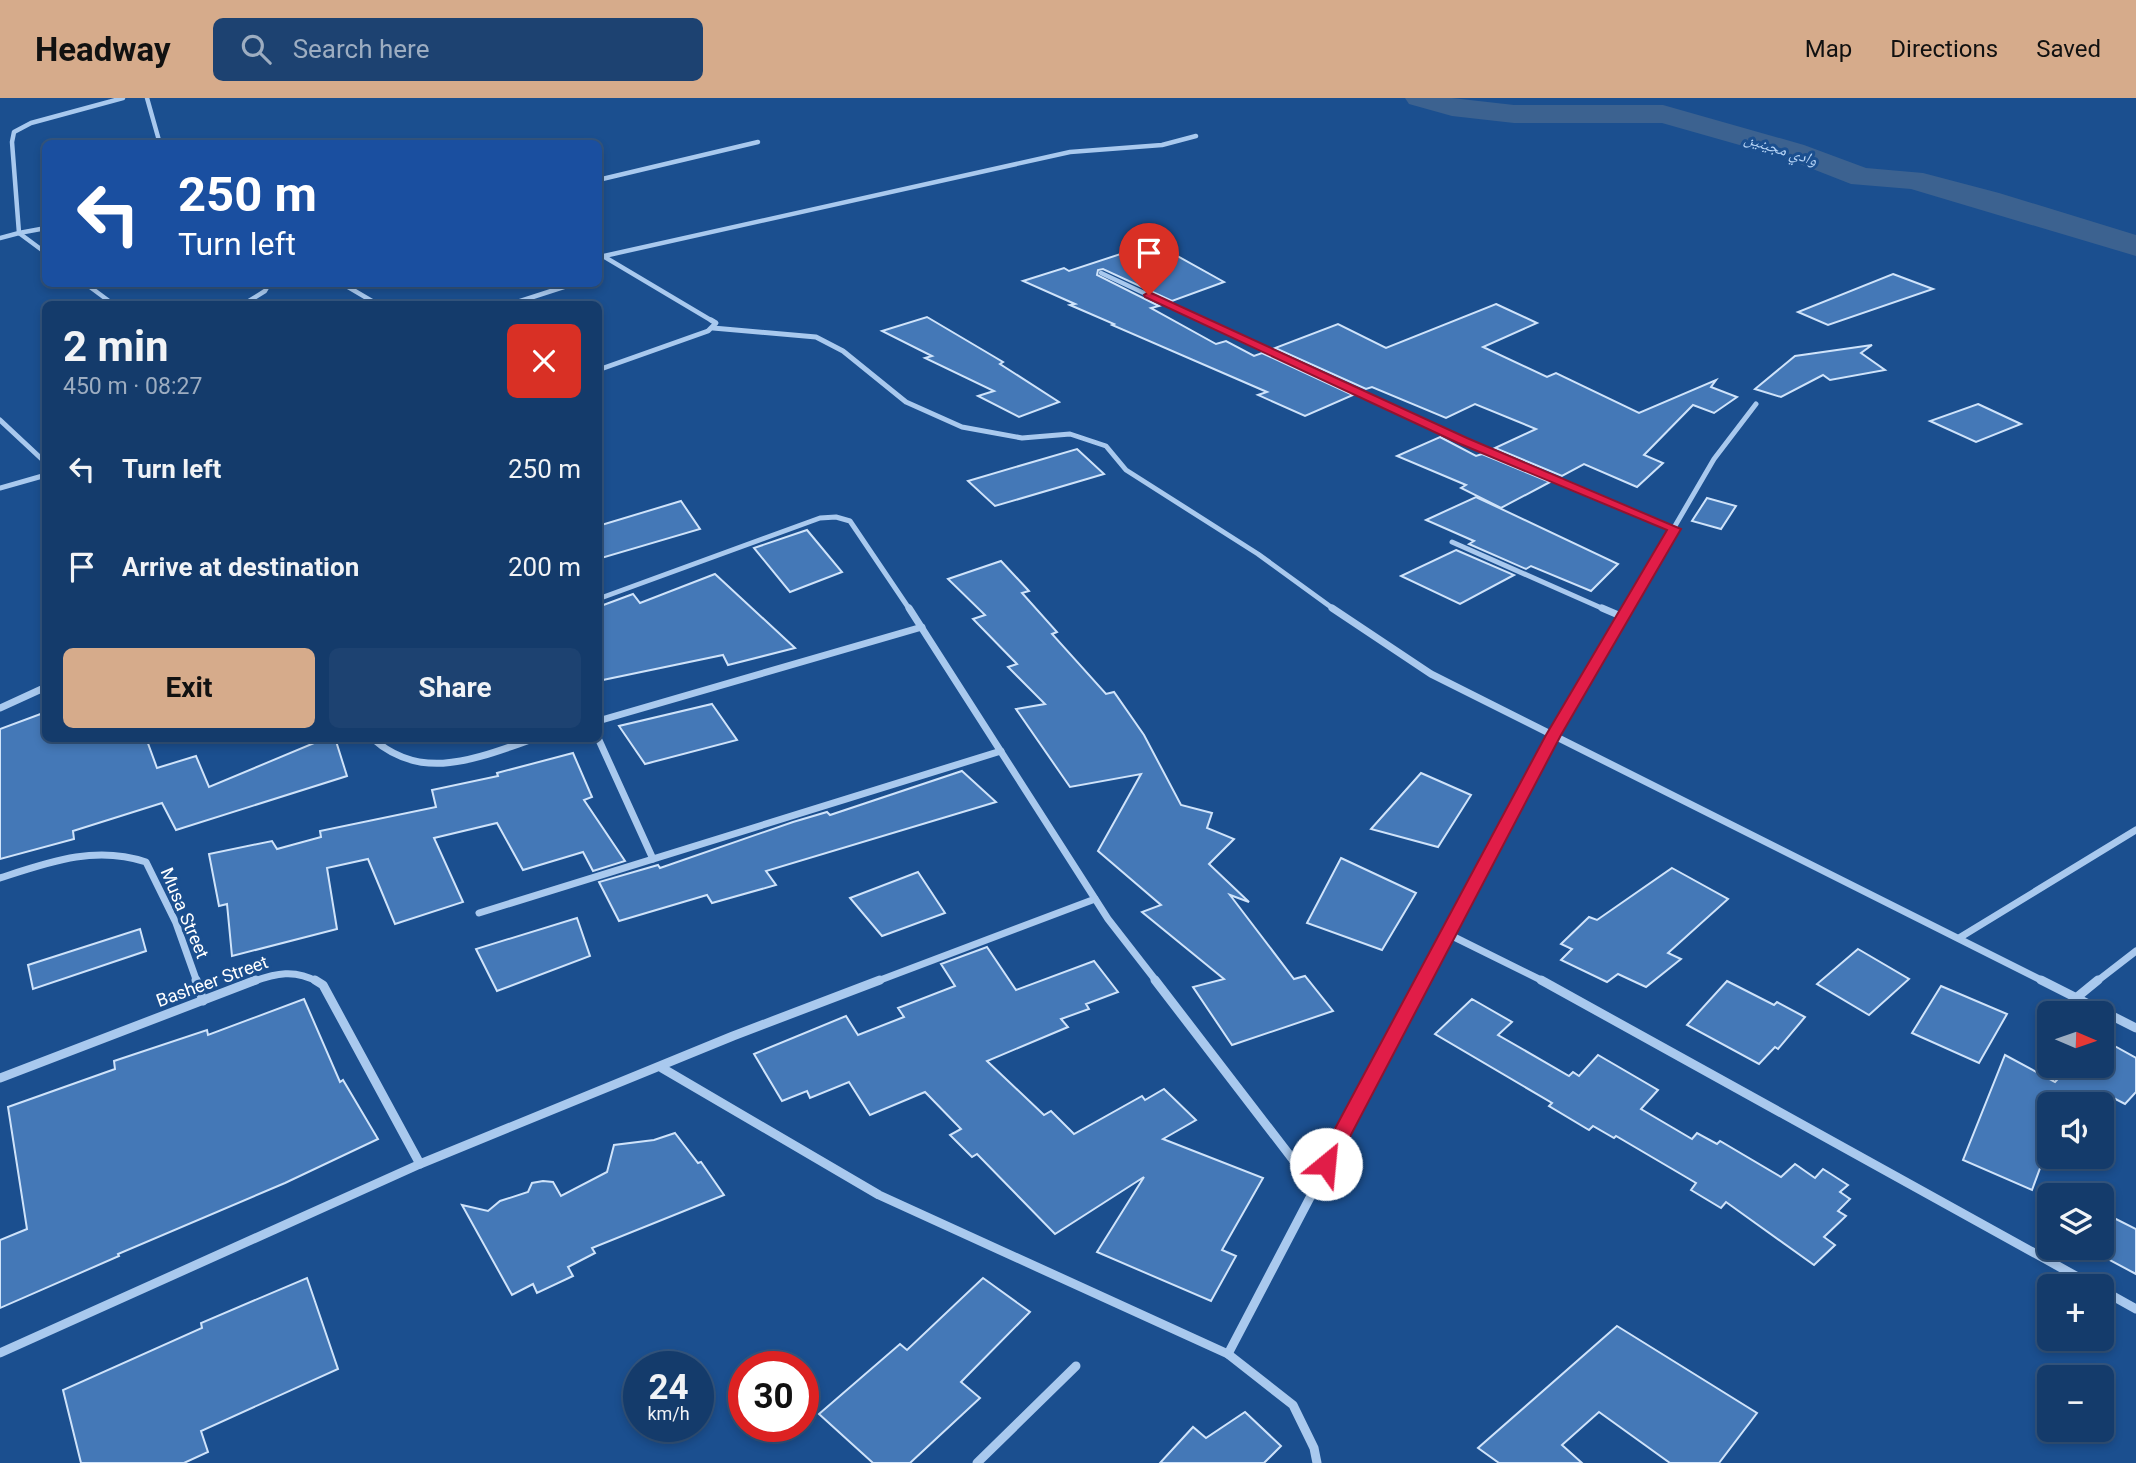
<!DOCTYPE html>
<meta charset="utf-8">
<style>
:root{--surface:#143b6b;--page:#1d4271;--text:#f1f3f6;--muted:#9dadc1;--line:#33557e;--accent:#d6ab8b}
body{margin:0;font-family:Roboto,"Noto Naskh Arabic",sans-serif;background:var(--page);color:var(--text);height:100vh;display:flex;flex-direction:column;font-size:26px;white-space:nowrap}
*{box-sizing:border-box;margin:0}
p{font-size:23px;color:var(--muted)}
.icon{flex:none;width:38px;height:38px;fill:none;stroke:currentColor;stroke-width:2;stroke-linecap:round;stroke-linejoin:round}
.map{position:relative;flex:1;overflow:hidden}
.side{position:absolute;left:42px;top:203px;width:560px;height:441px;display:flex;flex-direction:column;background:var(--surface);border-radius:10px;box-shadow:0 4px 10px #0003,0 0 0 2px var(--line)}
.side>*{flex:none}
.banner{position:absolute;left:42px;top:42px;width:560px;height:147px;border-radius:10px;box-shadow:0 4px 10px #0003,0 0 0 2px var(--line);background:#1a4fa0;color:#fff;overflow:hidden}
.needle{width:46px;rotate:92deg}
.tools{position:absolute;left:2037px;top:903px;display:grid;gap:14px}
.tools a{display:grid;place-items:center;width:77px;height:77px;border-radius:10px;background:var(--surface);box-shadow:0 4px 10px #0003,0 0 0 2px var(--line);font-size:35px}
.speed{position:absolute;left:623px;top:1253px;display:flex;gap:14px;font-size:35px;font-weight:700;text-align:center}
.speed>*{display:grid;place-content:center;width:91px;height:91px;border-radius:50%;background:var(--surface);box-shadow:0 4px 10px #0003,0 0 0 2px var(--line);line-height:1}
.speed small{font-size:18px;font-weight:400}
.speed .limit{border:10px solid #d22;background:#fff;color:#111}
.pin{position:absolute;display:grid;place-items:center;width:60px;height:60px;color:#fff;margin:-72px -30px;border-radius:50% 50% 50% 0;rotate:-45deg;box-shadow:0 0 7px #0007}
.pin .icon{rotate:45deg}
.me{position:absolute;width:77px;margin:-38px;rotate:28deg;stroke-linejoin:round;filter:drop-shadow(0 0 5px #0008)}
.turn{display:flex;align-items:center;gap:24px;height:147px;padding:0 21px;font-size:32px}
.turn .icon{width:91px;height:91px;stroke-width:2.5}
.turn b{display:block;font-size:49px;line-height:60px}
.round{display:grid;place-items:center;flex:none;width:74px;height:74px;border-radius:10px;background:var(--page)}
.head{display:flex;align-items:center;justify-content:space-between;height:119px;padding:0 21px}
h1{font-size:42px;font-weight:700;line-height:52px}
.action{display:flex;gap:14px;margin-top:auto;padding:14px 21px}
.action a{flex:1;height:80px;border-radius:10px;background:var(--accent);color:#111;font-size:28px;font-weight:700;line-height:80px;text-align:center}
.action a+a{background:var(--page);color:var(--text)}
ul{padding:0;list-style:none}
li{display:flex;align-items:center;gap:21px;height:98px;padding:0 21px}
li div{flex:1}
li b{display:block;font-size:26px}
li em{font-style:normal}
header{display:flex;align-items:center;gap:42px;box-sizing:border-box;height:98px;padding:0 35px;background:var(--accent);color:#111}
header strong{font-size:33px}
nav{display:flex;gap:38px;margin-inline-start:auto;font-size:24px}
.search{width:490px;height:63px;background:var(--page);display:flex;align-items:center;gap:18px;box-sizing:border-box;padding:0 24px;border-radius:10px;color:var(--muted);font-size:26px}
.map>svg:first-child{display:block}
</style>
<header>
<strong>Headway</strong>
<div class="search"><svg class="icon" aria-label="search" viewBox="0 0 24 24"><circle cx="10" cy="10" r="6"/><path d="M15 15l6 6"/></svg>Search here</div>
<nav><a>Map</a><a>Directions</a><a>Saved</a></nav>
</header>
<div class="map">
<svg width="2136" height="1365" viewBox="0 0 2136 1365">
<rect width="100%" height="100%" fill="#1b4f8f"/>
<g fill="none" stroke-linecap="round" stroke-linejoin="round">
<!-- river -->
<path fill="#3c6290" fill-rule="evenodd" d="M1405,0H1452L1514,7H1663L1804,47L1866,70L1923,75L1999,95L2136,137V158L1911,91L1851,86L1782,59L1662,25H1514L1452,18L1409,6Z"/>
</g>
<!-- building -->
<g fill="#4478b7" stroke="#cfe3fa" stroke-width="2">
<path d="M1154,145L1224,184L1172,203L1103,171L1098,172L1097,177L1159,208L1151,210L1216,246L1226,243L1254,258L1262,255L1353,297L1305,318L1258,297L1267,294L1112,227L1114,226L1070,207L1075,206L1023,183L1064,170L1069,173Z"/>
<path d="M1893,176L1933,191L1828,227L1798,214Z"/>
<path d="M1496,206L1537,225L1483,249L1547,279L1556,275L1639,315L1716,282L1711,289L1737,299L1714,315L1693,307L1644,357L1663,365L1637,389L1584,366L1562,378L1495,350L1536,331L1475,306L1446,320L1372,289L1366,291L1275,250L1338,226L1386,250Z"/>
<path d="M927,219L1003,264L1000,266L1059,304L1019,319L978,298L994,293L925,260L932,258L882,233Z"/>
<path d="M1872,247L1861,255L1885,272L1830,282L1823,277L1781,299L1755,291L1795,258Z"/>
<path d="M1978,306L2021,326L1976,344L1930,323Z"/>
<path d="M1440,339L1476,358L1482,356L1550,384L1501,410L1461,390L1466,387L1397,358Z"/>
<path d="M1077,351L1104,376L995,408L968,383Z"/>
<path d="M1476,399L1618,466L1591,493L1531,468L1526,471L1469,446L1474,443L1426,422Z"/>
<path d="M1707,400L1736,408L1721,431L1692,423Z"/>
<path d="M681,403L700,431L598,461V428Z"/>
<path d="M807,432L842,474L790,494L754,450Z"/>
<path d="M1456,452L1514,477L1460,506L1401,478Z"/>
<path d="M1001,463L1029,493L1022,495L1057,534L1052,536L1106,596L1114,594L1144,637L1181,707L1212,715L1207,730L1234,741L1209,766L1249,804L1230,797L1294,881L1305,878L1333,913L1232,947L1193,889L1224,881L1142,814L1161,807L1098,753L1141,676L1070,689L1016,611L1045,606L1008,569L1017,566L973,521L985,517L948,481Z"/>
<path d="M715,476L795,550L728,567L723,557L598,583V509L633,496L640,505Z"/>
<path d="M712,606L737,642L645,666L619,628Z"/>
<path d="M46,614V640H146L157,670L196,658L209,689L326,640H335L347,678L176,732L162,705L73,733L74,741L0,761V631Z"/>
<path d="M573,655L592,699L584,702L625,763L593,773L583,754L523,772L497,725L434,740L463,804L395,826L368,761L327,770L337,831L232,858L227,806L219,808L209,756L272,743L277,751L321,739L320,733L436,709L432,692L498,678L497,675Z"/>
<path d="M962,673L996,704L766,773L776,787L712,805L707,797L619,823L599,784L658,767L660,770L793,724L827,714L830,717Z"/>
<path d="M1421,675L1471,697L1438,749L1371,731Z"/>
<path d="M1341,760L1416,795L1382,852L1307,825Z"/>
<path d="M1672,770L1728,801L1668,855L1681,861L1646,889L1618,876L1607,884L1561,862L1572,851L1561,846L1589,819L1597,822Z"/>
<path d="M918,774L945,815L882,838L850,800Z"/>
<path d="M577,820L590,858L497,893L476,851Z"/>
<path d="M140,831L146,853L33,891L28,867Z"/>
<path d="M987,849L1016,892L1094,863L1118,894L1086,906L1089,911L1061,921L1068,929L987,963L1044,1017L1051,1013L1074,1036L1142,998L1145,1002L1164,991L1196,1022L1163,1041L1263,1080L1222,1152L1236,1158L1211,1203L1097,1154L1144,1079L1055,1136L977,1056L972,1059L950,1037L961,1031L925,994L870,1017L849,984L810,1000L807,993L782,1003L754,956L846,918L858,937L904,919L898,910L955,888L941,866Z"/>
<path d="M1858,851L1909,881L1869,917L1817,886Z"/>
<path d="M1727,883L1774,907L1777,904L1805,919L1778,951L1775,949L1759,966L1687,927Z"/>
<path d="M1941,888L2007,916L1979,965L1912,935Z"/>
<path d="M304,901L340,984L343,982L378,1041L285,1085L118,1156L119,1158L0,1210V1142L27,1131L8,1009L115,971L114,963L207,932L208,937Z"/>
<path d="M1472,901L1512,924L1498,937L1569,978L1573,974L1579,978L1598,957L1658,992L1641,1011L1692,1041L1697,1035L1717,1046L1720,1043L1781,1079L1795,1066L1815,1080L1823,1071L1848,1087L1840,1094L1850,1101L1838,1113L1846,1118L1824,1139L1835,1147L1814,1167L1726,1104L1721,1110L1691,1092L1696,1085L1616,1038L1614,1040L1593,1028L1589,1032L1549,1008L1552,1005L1435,936Z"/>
<path d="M2102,941L2136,960V994L2125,1006L2104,995L2095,1006H2049V1046L2032,1092L1963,1062L2005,957L2055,984L2070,968H2102Z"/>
<path d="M675,1035L698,1065L701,1064L724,1097L592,1150L595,1155L568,1169L573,1178L537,1195L533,1186L512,1197L462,1107L488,1113L500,1103L528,1094L532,1085L543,1083L553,1084L561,1098L607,1074L614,1047L654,1042Z"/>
<path d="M2102,1114L2136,1131V1176L2102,1158Z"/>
<path d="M307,1180L338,1271L201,1333L208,1354L184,1365H81L63,1292L202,1230L201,1225Z"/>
<path d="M983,1180L1030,1214L961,1284L980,1300L910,1365H873L819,1316L900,1246L907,1252Z"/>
<path d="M1617,1228L1757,1315L1719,1365H1670L1599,1314L1562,1347L1582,1365H1499L1478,1350Z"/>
<path d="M1245,1314L1281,1348L1264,1365H1160L1193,1329L1206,1340Z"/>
</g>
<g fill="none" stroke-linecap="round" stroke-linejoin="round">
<!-- minor-far3 -->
<g stroke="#a9c9ee" stroke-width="4.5">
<path d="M147,0L160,46"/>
<path d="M598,82L758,44"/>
<path d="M19,135L46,155"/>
<path d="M19,135L46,130"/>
<path d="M0,140L19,135L12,44L14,34L31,25L123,0"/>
<path d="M598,155L714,224"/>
<path d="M604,158L1070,54L1162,47L1196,38"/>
<path d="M1101,175L1206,224"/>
<path d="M86,186L113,206"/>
<path d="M343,186L377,206"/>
<path d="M244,206L265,193L269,186"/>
<path d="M511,206L573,186"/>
</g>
<!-- minor-far2 -->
<g stroke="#a9c9ee" stroke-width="5">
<path d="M1203,222L1463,342L1675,431"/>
<path d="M713,230L816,239L843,253L906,304L962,329L1022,340L1070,336L1106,348L1126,372L1258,456L1335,512"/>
<path d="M598,272L708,233L716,225L711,222"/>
<path d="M0,322L46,365"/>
<path d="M0,390L46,377"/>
<path d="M1452,444L1606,512"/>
<path d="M598,501L820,420L836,419L850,423L910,512"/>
<path d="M1626,512L1714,361L1756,306"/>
</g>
<!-- minor-far1 -->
<g stroke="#a9c9ee" stroke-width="7">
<path d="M909,510L1108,821L1157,884"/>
<path d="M1332,510L1431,576L2045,884"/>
<path d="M1602,510L1623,519"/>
<path d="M0,610L46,589"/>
<path d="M598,623L922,529"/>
<path d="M372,640C423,686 479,659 536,640"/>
<path d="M598,640L653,761"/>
<path d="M0,780C49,764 95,747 146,764L176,825L197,884"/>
<path d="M479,815L1001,653"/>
<path d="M1448,836L1545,884"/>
<path d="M1959,840L2136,732"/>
<path d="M252,884C276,875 295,871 318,884"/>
<path d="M875,884L1095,801"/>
<path d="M1423,884L1553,637L1627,510"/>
<path d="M2096,884L2136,853"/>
</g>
<!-- minor -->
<g stroke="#a9c9ee" stroke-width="9">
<path d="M196,882L203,903"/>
<path d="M315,882L323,887L420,1066"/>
<path d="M1155,882L1314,1089"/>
<path d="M1541,882L2094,1188"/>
<path d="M2041,882L2136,930"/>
<path d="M2076,900L2098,882"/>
<path d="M662,970L879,1097L1228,1256L1293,1307L1314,1350L1317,1365"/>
<path d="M0,980L256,882"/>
<path d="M2102,1192L2136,1211"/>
<path d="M0,1255L420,1066L733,938L880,882"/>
<path d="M1228,1256L1424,882"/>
<path d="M977,1365L1076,1268"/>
</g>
</g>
<!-- route -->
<path fill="#e11d48" stroke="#92132f" stroke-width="2" d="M1149,194L1467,340L1681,431L1561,637L1333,1071L1326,1074L1319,1071L1316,1066L1546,637L1667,432L1458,345L1145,199L1144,197Z"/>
<g text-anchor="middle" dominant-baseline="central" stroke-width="6" stroke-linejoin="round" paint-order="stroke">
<!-- far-water labels -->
<g font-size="16" font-style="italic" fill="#b5d3f5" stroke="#1b4f8f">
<text transform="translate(1781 51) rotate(18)">وادي مجينين</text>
</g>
<!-- street labels -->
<g font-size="18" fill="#fff" stroke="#1b4f8f">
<text transform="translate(185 815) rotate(67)">Musa Street</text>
<text transform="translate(212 883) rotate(-20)">Basheer Street</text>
</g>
</g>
</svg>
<div class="tools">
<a><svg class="needle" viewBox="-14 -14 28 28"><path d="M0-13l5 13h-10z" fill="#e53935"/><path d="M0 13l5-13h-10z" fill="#9dadc1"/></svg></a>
<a><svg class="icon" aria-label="sound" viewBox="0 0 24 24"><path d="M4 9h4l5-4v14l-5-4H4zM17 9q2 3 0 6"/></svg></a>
<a><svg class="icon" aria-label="layers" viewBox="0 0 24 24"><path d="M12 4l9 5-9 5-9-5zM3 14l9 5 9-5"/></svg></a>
<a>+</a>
<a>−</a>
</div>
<div class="speed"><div>24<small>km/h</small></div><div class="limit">30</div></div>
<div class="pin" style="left:1149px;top:197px;background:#d93025"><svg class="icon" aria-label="arrive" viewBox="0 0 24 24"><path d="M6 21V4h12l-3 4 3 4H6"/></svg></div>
<svg class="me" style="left:1326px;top:1066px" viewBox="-20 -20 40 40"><circle r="19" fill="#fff"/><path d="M0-13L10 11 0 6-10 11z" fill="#e11d48"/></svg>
<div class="banner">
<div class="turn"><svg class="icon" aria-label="left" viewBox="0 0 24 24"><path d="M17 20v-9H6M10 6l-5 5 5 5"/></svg><div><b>250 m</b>Turn left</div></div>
</div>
<section class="side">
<div class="head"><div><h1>2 min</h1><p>450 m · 08:27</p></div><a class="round" style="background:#d93025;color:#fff"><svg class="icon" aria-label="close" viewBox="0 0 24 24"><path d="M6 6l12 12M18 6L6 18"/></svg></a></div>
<ul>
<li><svg class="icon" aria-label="left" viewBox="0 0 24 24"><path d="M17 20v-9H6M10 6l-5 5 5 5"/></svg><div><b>Turn left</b></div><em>250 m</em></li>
<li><svg class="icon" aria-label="arrive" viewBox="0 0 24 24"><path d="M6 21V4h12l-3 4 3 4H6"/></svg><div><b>Arrive at destination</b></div><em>200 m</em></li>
</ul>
<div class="action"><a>Exit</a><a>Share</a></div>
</section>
</div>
